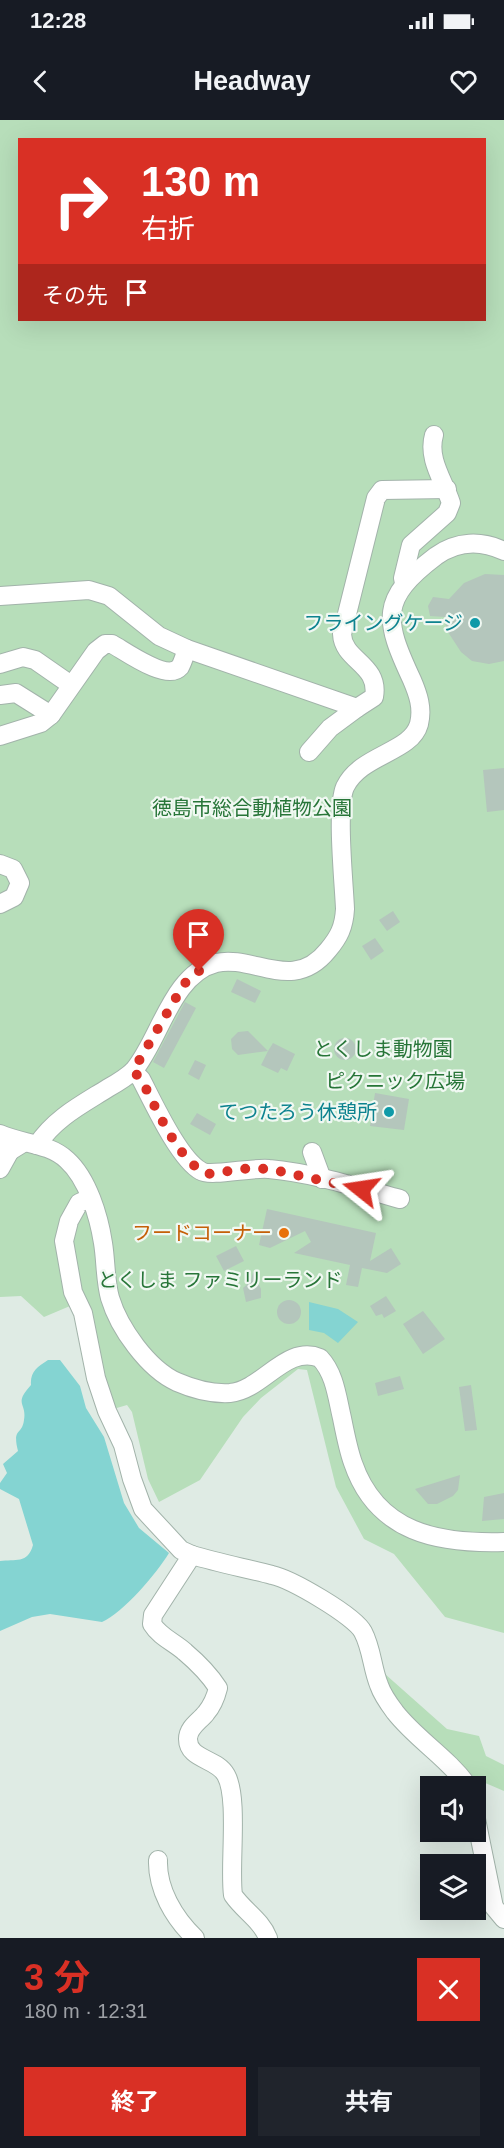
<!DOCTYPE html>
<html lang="ja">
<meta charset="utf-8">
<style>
:root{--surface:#171b24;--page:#20242c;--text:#f1f3f6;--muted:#9ea1a6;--accent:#d93025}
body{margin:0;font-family:Helvetica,"Noto Sans JP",sans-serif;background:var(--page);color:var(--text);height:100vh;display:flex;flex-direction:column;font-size:22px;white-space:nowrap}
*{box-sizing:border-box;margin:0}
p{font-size:20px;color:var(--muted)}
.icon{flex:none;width:33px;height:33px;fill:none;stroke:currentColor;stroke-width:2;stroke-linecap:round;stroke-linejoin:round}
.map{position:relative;height:1818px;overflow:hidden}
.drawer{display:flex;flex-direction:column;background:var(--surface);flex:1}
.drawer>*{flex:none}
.hud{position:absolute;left:18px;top:18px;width:468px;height:183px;border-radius:0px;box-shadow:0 6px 24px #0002;background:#d93025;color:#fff;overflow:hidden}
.fabs{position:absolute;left:420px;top:1656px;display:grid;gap:12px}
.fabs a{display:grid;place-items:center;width:66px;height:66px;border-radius:0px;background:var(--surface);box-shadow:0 6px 24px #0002;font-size:30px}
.pin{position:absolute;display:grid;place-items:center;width:51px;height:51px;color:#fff;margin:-62px -26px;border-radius:50% 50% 50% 0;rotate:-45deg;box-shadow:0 0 6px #0007}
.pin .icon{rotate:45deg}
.me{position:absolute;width:66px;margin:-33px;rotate:285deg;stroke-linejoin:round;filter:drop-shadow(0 0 4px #0008)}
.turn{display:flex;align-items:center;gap:21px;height:126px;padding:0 24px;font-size:27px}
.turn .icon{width:78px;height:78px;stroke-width:2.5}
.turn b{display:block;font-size:42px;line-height:51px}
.then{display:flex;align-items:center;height:57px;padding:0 24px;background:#0003;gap:12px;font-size:22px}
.round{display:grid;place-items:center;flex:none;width:63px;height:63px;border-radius:0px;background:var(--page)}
.head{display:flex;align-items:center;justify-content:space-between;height:102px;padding:0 24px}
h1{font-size:36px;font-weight:700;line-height:45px;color:var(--accent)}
.button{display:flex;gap:12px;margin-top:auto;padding:12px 24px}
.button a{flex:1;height:69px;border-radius:0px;background:var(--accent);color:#fff;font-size:24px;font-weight:700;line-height:69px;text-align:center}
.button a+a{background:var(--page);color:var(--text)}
.status{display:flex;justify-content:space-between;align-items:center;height:42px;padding:0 30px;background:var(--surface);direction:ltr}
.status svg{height:16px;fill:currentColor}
header{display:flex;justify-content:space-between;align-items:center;height:78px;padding:0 24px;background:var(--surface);font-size:27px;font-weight:700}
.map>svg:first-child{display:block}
</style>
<div class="status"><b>12:28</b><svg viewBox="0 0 49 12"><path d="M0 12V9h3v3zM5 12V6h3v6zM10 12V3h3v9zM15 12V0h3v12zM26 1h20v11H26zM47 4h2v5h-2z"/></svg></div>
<header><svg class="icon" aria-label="back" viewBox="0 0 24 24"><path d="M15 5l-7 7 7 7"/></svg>Headway<svg class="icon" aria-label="heart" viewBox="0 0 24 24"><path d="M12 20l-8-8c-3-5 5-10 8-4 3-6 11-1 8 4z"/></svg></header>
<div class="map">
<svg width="504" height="1818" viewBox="0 0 504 1818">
<rect width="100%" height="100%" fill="#dfebe4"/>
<!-- green -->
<g fill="#b7deba" fill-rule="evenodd">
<path d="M0,0H504V1513L445,1497L394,1434L364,1419L336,1367L307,1250L298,1249L261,1278L243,1297L200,1360L159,1382L148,1359L132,1292L127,1285L103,1292L80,1201L70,1186L44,1197L21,1176L0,1177ZM20,20H484V200H20Z"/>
<path d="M385,1554L447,1609L479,1616L486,1636L504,1645V1671L476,1659L392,1582Z"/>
</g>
<!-- water -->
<g fill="#84d4d2">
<path d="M309,1182L338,1189L358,1202L338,1223L324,1213L309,1210Z"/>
<path d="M48,1240H60L80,1266L86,1288L104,1317L124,1383L139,1408L169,1433C157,1453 123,1493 102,1502L50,1494L32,1497L0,1511V1441C15,1439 28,1444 33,1425L19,1379L0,1369V1363L7,1353L3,1344L18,1331C12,1307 22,1316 24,1300C27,1282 13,1285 31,1265C30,1252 37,1247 48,1240Z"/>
</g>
<!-- building -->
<g fill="#b4c6bc">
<path d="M485,454L504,455V541L489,544L472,541L461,532L446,509L445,497L430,496L428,486L433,477L449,479L464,463Z"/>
<path d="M504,648V690L487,692L483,650Z"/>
<path d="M393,791L400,802L387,811L379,800Z"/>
<path d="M375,818L384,831L371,840L362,826Z"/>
<path d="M237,859L261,871L255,883L231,872Z"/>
<path d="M185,882L196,888L164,948L153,942Z"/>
<path d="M248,911L268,931L273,923L295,934L287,951L281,948L278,953L261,945L268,931L238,935L232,929L231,919L238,912Z"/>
<circle cx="345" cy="929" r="11"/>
<path d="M195,940L206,945L199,960L188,954Z"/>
<path d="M375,973L409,979L404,1010L370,1006Z"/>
<path d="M197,993L216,1004L210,1015L190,1004Z"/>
<path d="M267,1089L376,1113L370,1141L391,1128L401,1144L387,1153L362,1148L358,1167L346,1165L350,1145L294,1133L311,1122L305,1111L270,1128L259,1125Z"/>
<path d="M236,1126L244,1141L224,1151L216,1136Z"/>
<path d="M253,1152L261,1169V1178L246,1182L243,1168L251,1161Z"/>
<path d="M386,1176L396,1191L384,1198L382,1194L376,1196L370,1186Z"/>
<circle cx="289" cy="1192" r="12"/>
<path d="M423,1191L445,1219L423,1234L403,1204Z"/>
<path d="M400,1256L404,1269L378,1276L375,1263Z"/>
<path d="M471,1265L477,1310L465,1311L459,1267Z"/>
<path d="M460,1355L458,1370L453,1376L437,1384H428L415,1369Z"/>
<path d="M504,1373V1399L482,1401L484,1377Z"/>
</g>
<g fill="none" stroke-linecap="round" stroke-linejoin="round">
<defs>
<g id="minor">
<path d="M404,463L403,458L411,425L447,393L451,383C444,361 427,339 434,315"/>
<path d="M0,476L89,470L109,476L159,516L187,529L357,588L374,577C380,544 343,541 342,514L376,378L382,370L447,369"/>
<path d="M0,544L23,537L35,540L71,565"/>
<path d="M0,575L16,573L51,595L96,531L105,524H112C125,531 167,562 180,547C183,542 185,534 187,529"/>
<path d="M0,616L41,603L51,595"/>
<path d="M309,632L330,608L357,588"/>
<path d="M0,744L13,749L20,763L14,777L0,784"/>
<path d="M133,951L141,959C153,982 179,1039 201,1051C210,1057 253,1047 269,1049C313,1053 357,1067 400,1079"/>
<path d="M0,1014C22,1024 49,1023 67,1040C88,1059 99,1097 103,1123C106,1141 105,1160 110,1178C119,1208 148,1249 177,1262C193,1269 213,1274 230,1273C263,1270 286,1224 320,1238C335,1254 337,1277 342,1298C345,1313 348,1329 353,1343C377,1413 438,1424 504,1422"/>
<path d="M37,1025C55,998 81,985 108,968C117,963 127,957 134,950C160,919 172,854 216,843C253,834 293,874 328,830C339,817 344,807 345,789C344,763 336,688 345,667C361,634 411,633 419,604C423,588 418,574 412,560C384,500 379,479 436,436C457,421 481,420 504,431"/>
<path d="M0,1030L10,1031L23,1023"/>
<path d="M312,1032L322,1059"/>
<path d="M0,1049L10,1031"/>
<path d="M90,1078L79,1083L69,1101L64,1121L73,1172L83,1193L96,1258L107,1291L123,1325L132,1359L143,1389L181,1430L192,1435L153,1495L152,1504C160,1517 174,1522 185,1532C198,1543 209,1554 218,1568C216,1576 212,1586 206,1593C200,1601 188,1607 188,1619C188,1640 217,1638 226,1655C239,1678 229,1746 233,1775C244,1791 261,1800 268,1818"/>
<path d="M192,1435C219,1443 245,1448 272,1455C291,1459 355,1496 363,1512C372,1529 372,1548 379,1565C382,1574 389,1584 395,1592C417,1620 447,1637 468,1666"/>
<path d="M476,1699L494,1787L504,1799"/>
<path d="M158,1740C157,1769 174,1798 195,1818"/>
</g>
</defs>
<!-- minor casing -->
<use href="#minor" stroke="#a2b3aa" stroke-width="20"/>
<!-- minor -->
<use href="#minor" stroke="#fff" stroke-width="18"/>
</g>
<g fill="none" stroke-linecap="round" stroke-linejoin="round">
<!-- route -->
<path stroke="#d93025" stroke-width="10" stroke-dasharray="0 18" d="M199,851L184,864L133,951L141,959C155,985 179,1044 208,1054L250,1048L269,1049L361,1069"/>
</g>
<!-- markers -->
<g fill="#0f9aa8" stroke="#f0f8f2" stroke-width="2">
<circle cx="475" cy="503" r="6"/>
<circle cx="389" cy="992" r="6"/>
</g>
<circle fill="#e8710a" stroke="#f0f8f2" stroke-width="2" cx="284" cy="1113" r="6"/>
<g text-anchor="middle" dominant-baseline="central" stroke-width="4.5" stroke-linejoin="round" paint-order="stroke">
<!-- culture labels -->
<g font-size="20" fill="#0d838f" stroke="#f0f8f2" text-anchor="end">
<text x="463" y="503">フライングケージ</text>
<text x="377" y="992">てつたろう休憩所</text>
</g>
<!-- park labels -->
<g font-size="20" fill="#277538" stroke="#f0f8f2">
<text x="252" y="688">徳島市総合動植物公園</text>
<text x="383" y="929">とくしま動物園</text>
<text x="395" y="961">ピクニック広場</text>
<text x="220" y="1160">とくしま ファミリーランド</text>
</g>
<!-- food labels -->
<g font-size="20" fill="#c56008" stroke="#f0f8f2" text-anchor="end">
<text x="272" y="1113">フードコーナー</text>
</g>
</g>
</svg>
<div class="fabs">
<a><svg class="icon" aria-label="sound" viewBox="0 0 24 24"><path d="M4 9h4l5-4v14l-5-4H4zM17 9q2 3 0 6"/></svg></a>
<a><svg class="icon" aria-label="layers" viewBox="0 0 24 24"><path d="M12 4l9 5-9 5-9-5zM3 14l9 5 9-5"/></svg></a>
</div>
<div class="pin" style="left:199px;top:851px;background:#d93025"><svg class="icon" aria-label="arrive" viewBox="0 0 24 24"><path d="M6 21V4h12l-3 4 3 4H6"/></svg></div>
<svg class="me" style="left:361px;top:1069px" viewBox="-20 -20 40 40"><path d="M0-17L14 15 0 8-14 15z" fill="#d93025" stroke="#fff" stroke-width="4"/></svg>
<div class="hud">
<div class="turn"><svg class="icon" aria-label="right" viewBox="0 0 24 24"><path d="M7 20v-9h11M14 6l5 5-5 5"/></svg><div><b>130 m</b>右折</div></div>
<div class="then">その先<svg class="icon" aria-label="arrive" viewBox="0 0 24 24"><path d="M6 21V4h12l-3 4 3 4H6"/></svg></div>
</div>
</div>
<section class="drawer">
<div class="head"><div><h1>3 分</h1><p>180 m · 12:31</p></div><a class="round" style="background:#d93025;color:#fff"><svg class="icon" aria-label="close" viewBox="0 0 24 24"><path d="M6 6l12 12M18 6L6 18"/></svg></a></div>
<div class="button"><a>終了</a><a>共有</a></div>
</section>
